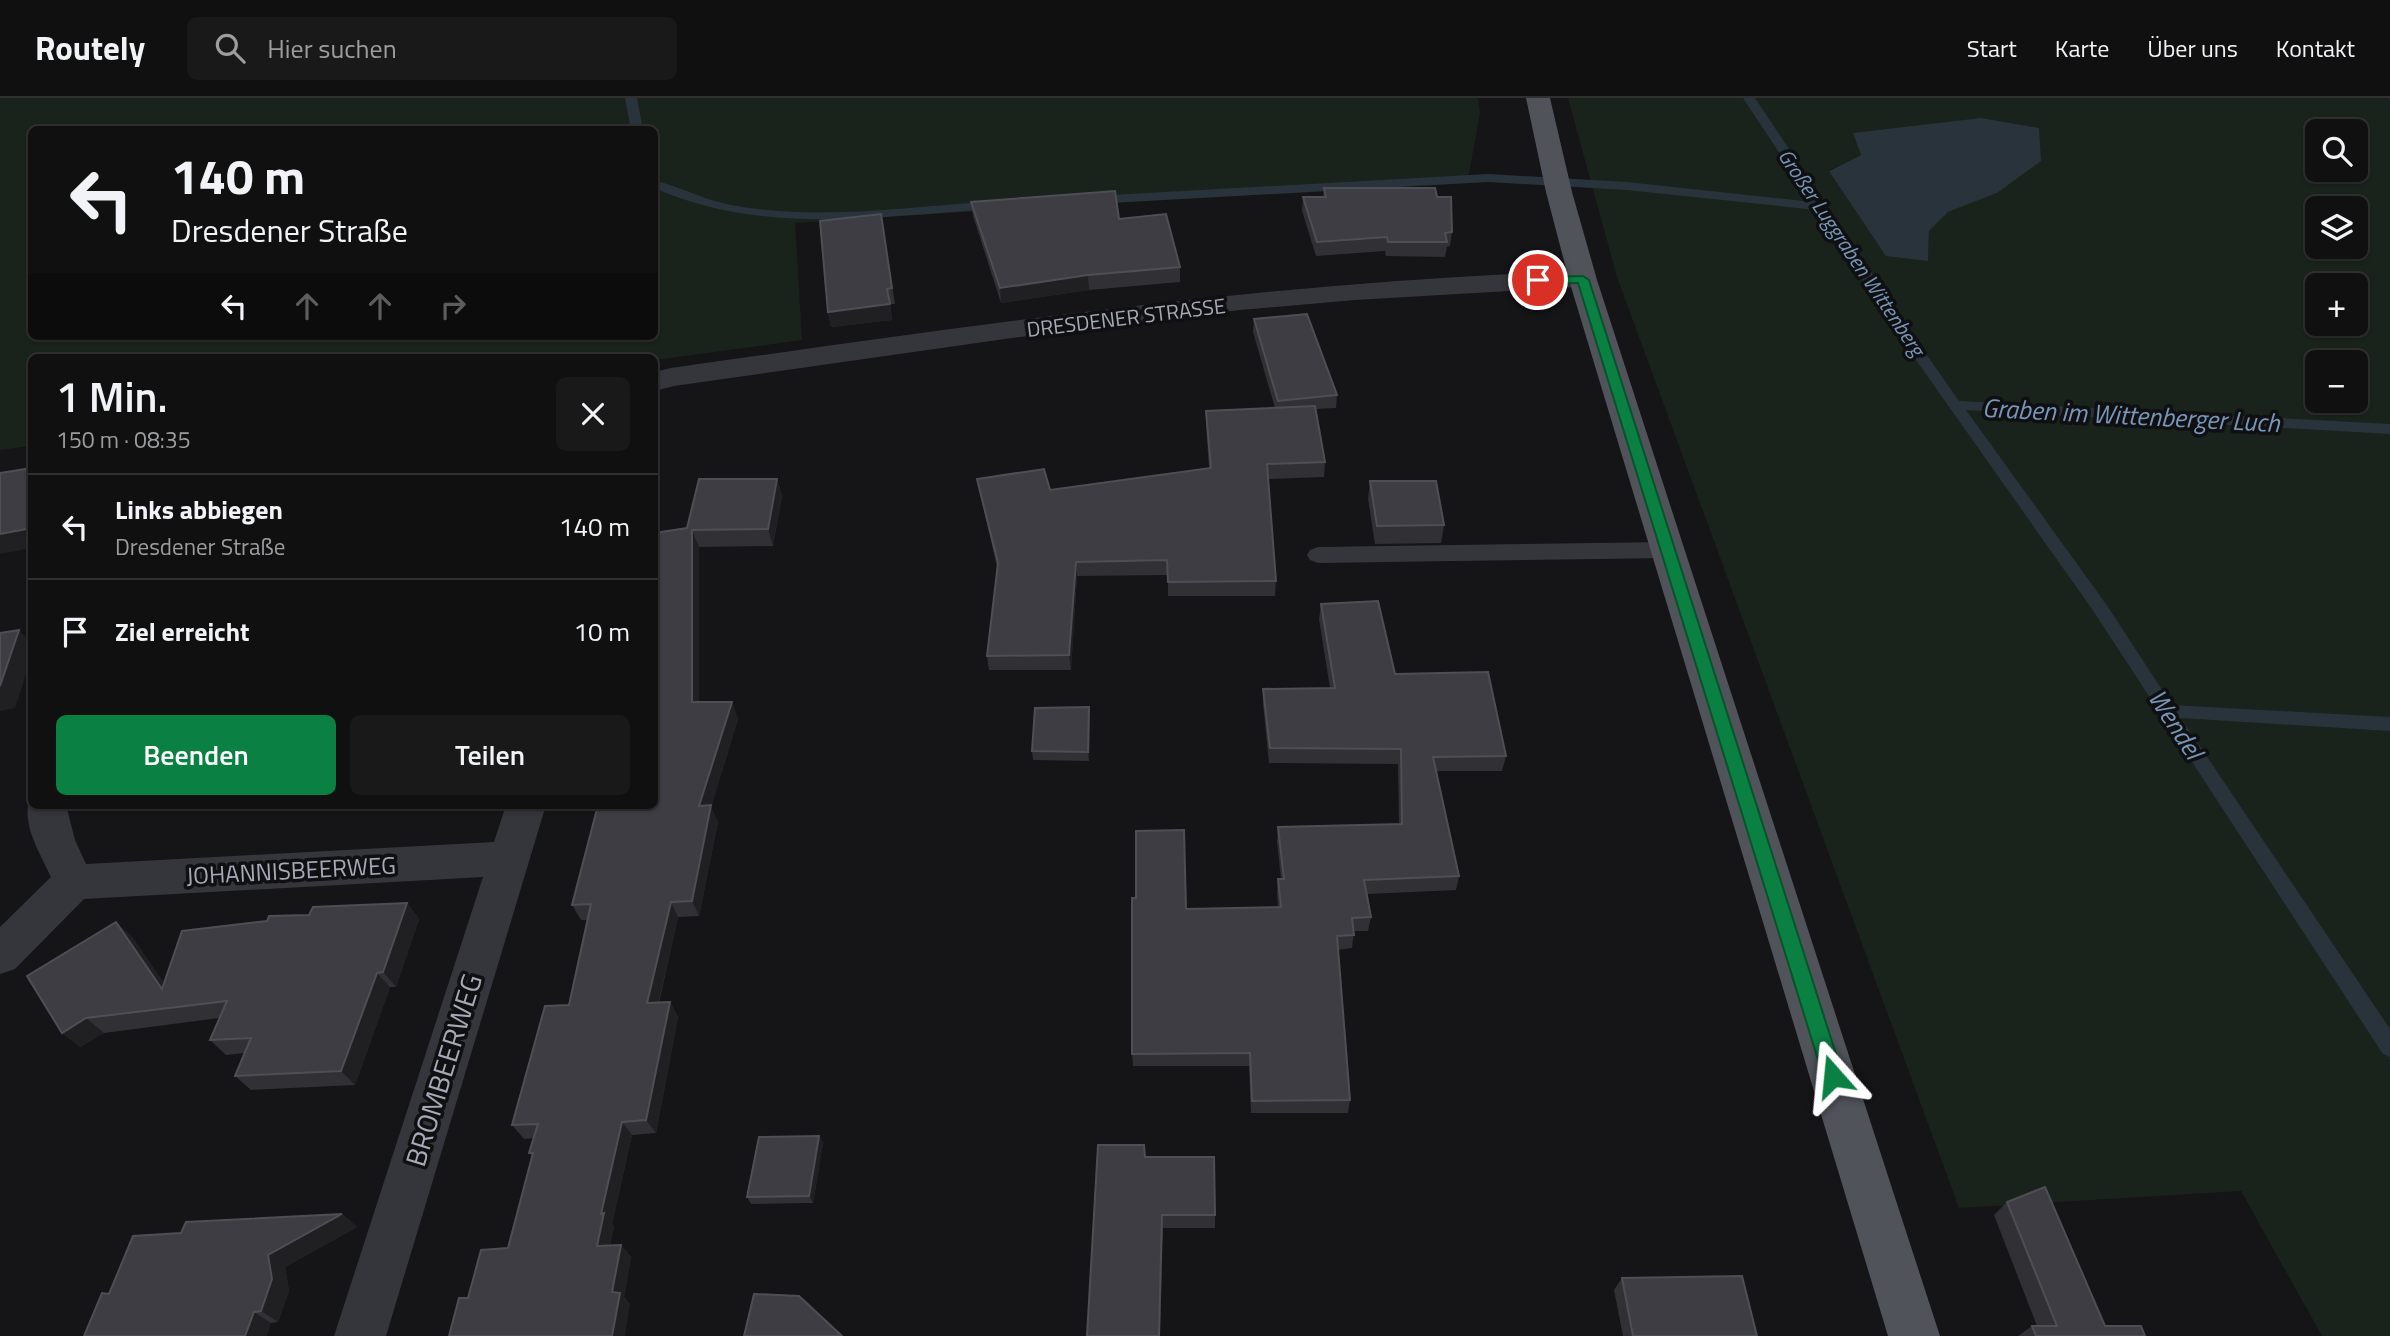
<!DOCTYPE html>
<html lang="de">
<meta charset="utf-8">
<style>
:root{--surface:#101011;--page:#19191a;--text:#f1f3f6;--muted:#9c9d9f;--line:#303031;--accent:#0b8043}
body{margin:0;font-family:"Titillium Web",sans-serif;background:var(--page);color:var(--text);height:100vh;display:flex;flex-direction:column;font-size:26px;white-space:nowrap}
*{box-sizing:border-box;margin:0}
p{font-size:23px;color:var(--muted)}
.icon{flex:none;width:38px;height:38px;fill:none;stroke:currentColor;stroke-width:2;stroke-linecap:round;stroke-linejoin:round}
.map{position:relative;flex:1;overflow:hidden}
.panel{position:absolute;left:28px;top:256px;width:630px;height:455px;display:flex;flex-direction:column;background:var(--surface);border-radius:10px;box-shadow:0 2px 5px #0004,0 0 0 2px var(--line)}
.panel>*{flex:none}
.banner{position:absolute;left:28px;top:28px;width:630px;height:214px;border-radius:10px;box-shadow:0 2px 5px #0004,0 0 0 2px var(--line);background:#101011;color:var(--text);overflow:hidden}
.buttons{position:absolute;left:2305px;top:21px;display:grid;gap:14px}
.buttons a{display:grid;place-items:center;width:63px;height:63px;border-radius:10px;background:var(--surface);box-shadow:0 2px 5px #0004,0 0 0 2px var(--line);font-size:35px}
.pin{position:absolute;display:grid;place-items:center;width:60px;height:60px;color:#fff;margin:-30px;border:4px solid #fff;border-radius:50%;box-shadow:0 2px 7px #0007}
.me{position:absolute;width:77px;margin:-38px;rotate:342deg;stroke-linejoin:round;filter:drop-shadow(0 0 5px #0008)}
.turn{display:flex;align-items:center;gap:24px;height:147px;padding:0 28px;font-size:32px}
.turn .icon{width:91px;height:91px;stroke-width:2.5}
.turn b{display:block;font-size:49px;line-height:60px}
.lanes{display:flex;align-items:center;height:66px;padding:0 28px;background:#0003;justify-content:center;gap:35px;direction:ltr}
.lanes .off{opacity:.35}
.round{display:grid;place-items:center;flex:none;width:74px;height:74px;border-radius:10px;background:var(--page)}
.head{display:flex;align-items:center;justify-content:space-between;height:119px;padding:0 28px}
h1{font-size:42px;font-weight:600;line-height:52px}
.cta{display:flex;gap:14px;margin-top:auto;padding:14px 28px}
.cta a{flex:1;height:80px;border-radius:10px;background:var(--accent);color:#fff;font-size:28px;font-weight:600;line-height:80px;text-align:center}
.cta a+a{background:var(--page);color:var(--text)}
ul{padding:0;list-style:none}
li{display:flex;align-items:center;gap:21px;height:105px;padding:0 28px;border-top:2px solid var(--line)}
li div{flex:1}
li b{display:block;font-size:26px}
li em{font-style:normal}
header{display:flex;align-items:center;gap:42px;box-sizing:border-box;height:98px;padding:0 35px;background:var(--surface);border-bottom:2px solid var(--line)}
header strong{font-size:33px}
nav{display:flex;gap:38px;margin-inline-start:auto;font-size:24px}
.search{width:490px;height:63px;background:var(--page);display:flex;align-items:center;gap:18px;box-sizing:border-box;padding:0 24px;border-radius:10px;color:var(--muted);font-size:26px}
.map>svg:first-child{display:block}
</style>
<header>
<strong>Routely</strong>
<div class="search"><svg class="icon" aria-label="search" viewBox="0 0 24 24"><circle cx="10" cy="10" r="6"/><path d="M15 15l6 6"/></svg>Hier suchen</div>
<nav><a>Start</a><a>Karte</a><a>Über uns</a><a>Kontakt</a></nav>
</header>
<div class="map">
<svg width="2390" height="1238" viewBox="0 0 2390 1238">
<rect width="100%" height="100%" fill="#151517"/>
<!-- green -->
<g fill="#1a221c" fill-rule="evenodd">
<path d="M0,0H1478L1480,15L1468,81L795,125L802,242L655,262L654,259H32L31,348L0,352ZM32,32H654V238H32Z"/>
<path d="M1568,0H2390V1238H2322L2241,1093L1959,1110L1617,179ZM2317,33H2356V72H2317ZM1854,36L1997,95L1948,114L1929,133L1928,162L1829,72L1861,57ZM2317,110H2356V149H2317ZM2317,187H2356V226H2317ZM2317,264H2356V303H2317Z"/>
</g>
<!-- water -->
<path fill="#29333c" d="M1981,20L2039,30L2041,63L1997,95L1948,114L1929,133L1928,163L1886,158L1829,73L1861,57L1853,35Z"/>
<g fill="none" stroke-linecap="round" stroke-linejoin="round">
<!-- stream -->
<g fill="#29333c" fill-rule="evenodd">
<path d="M625,0H637L643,32H631Z"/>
<path d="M1743,0H1755L1917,243L1959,303L2390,326V336L1966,312L2106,506L2172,607L2390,619V633L2181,620L2390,931V959L2383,956L2094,514L1904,245L1817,112L1627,92L1488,84L1093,106L1087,102L1093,98L1488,76L1627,84L1812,104Z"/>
<path d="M654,82C681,89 704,102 731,107C817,123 908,109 995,103L1001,107L995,111C881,118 762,138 654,90Z"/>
</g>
<!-- service -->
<path fill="#35363c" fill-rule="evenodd" d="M1667,444L1675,447L1678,452L1675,457L1667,460L1318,465L1310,462L1307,457L1310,452L1318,449Z"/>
<!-- minor -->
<g fill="#35363c" fill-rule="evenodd">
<path d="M1583,173L1593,176L1597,182L1593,188L1355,202L1240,212L1012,240L674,288L654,293V274L671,270C976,227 1274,183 1583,173Z"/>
<path d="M32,696V707H66L75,742L86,766L494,744L506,707H546L386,1238H334L483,779L84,801L15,871L0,876V829L51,779C40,755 18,721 32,696Z"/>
</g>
<!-- primary -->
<path fill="#51535b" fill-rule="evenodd" d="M1526,0H1550L1572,94L1597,182L1940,1238H1888L1569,182L1546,94Z"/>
</g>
<!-- wall -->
<g fill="#313035">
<path d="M1324,90L1437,99L1452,134L1450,148L1447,149L1445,159L1386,158L1385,153L1316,158L1302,113L1303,99H1323Z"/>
<path d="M971,104L1119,121L1180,169V184L1089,192L1001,205L973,118Z"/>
<path d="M883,131L895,206H890L892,222L831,229L828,214Z"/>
<path d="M1254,221L1337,297L1336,310L1316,311L1325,364L1324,379L1268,381L1276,483L1275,498H1168V477L1077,478L1071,572H989L987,558L997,469L980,395L977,381L1050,392L1209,370L1206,327V313L1275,310L1253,234Z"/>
<path d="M777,381L782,398L773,448L699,449V604H732L738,621L711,709L718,724L699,818L678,819L659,905L670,904L678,919L656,1035L632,1037L612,1126L614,1128L610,1148L621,1147L631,1159L624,1199L630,1206L468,1200L508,1150L532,1058L529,1055L534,1040L524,1041L512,1027L569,907L587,822H581L572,807L654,707L687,430Z"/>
<path d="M1370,383L1444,427L1441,445L1375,446L1368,401Z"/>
<path d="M1321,506L1395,576L1506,658L1502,673H1436L1459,778L1456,792L1367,796L1371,819L1368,833H1354L1352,850L1338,852L1350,1002L1348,1015H1251L1249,968H1133L1132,956L1186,811L1278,809L1277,795L1278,781H1281L1277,743L1278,729L1399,726L1398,666L1269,665L1263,606V591L1330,590L1319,521Z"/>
<path d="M1090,618L1089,663L1033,662L1032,653Z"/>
<path d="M407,805L419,821L396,889H390L355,987L251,992L235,978L244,955L226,957L210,942L219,920L104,935L80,949L62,935L116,824L132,839L164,885L267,823Z"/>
<path d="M819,1038L823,1045L813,1105L751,1106L747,1099Z"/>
<path d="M1145,1059L1215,1117V1130H1163L1160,1238H1087Z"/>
<path d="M2007,1104L2105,1228H2037L1994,1117Z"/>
<path d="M342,1116L357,1129L285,1169L289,1193L278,1224L271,1225L109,1196L181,1135Z"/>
<path d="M1622,1180L1757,1238H1623L1614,1192Z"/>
<path d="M2032,1228L2036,1238H2018Z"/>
</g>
<!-- shaded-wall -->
<g fill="#202023">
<path d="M1088,177L1089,192L1001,205L1000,190Z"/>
<path d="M887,191L892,222L831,229L828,214Z"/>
<path d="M777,381L782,398L773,448L768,431Z"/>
<path d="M32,430V450L0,456V436Z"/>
<path d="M692,432L699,449V620L692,604Z"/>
<path d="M1076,464L1077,478L1071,572L1069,557Z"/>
<path d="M19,532L32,546V558L15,610L0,613V588Z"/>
<path d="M732,604L738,621L711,709L718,724L699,818L692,803L699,708Z"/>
<path d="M1089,609L1090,618L1089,663L1088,654Z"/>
<path d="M671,804L678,819L655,920L647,905Z"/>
<path d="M407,805L419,821L396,889L383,874Z"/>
<path d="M116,824L132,839L178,905L162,891Z"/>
<path d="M377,875L390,889L355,987L341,973Z"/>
<path d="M670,904L678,919L656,1035L646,1022Z"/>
<path d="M86,920L104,935L80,949L62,935Z"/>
<path d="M622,1024L632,1037L612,1126L614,1128L608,1161L597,1148L601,1116Z"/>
<path d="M819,1038L823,1045L813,1105L809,1098Z"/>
<path d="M342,1116L357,1129L285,1169L289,1193L278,1224L261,1213L268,1157Z"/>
<path d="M1162,1117L1160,1238H1159Z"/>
<path d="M621,1147L631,1159L624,1199L630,1206L625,1238H612V1194Z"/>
<path d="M254,1214L271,1225L267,1238H245Z"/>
</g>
<!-- building -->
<g fill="#3d3d43" stroke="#4e4e55" stroke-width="2">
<path d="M1324,90H1435L1437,99H1451L1452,134L1445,135L1447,144H1388L1387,139L1317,144L1303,99H1326Z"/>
<path d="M1115,93L1119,121L1166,116L1180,169L1088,177L1000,190L971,104Z"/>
<path d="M881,116L892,190L887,191L890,206L828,214L820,123Z"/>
<path d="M1307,216L1337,297L1278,303L1254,221Z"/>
<path d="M1315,308L1325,364L1267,366L1276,483L1168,484L1167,462L1076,464L1069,557L987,558L998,465L977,381L1044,371L1050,392L1211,370L1206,313Z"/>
<path d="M32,370V430L0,436V375Z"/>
<path d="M699,381H777L768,431L692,432V604H732L699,708L711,707L692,803L671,804L647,905L670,904L646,1022L622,1024L601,1116L604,1115L597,1148L621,1147L612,1194L620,1195L612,1238H449L459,1200H468L481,1152L508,1150L533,1055H529L538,1026L512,1027L545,908L569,907L591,806L572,807L597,711L619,709V707H654V435L687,430Z"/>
<path d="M1370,383H1436L1444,427L1377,428Z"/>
<path d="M1378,503L1395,576L1488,574L1506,658L1433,659L1459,778L1364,782L1371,819L1352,820L1354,837L1337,838L1350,1002L1252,1003L1250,955L1132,956V800H1136V733L1184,732L1186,811L1281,809L1278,781H1284L1278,729L1402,726L1401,651L1270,650L1263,591L1335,590L1321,506Z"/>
<path d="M19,532L0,588V535Z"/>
<path d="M1089,609L1088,654L1032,653L1035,610Z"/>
<path d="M407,805L383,874L377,875L341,973L235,978L251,940L210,942L227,903L86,920L62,935L27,878L116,824L162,891L182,833L267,823L269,818L309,817L313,809Z"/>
<path d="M819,1038L809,1098L747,1099L759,1039Z"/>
<path d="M1098,1047H1144L1145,1059H1214L1215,1117H1162L1159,1238H1087Z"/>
<path d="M2045,1089L2105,1228H2141L2145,1238H2036L2032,1228H2057L2007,1104Z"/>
<path d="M342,1116L268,1157L272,1181L261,1213L254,1214L245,1238H84L102,1195L109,1196L133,1138L181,1135L186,1124Z"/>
<path d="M1742,1178L1757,1238H1633L1622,1180Z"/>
<path d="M754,1196L799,1198L842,1238H744Z"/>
</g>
<!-- route -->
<path fill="#0b8043" stroke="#07532c" stroke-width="2" d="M1583,178L1589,182L1843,978L1840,985L1833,987L1826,985L1823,978L1578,185L1538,186L1532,182L1538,179Z"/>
<g text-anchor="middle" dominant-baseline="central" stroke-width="7" stroke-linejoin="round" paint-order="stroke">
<!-- far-water labels -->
<g font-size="21" font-style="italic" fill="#7896b7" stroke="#101012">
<text transform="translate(1852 154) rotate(56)">Großer Luggraben Wittenberg</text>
</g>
<!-- far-street labels -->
<g font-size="21" fill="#a5aab8" stroke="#101012">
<text transform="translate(1126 219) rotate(-7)">DRESDENER STRASSE</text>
</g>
<!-- street labels -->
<g font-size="24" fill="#a5aab8" stroke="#101012">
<text transform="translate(291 772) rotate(-3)">JOHANNISBEERWEG</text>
</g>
<!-- water labels -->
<g font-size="26" font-style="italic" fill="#7896b7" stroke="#101012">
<text transform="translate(2131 317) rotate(3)">Graben im Wittenberger Luch</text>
<text transform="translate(2176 626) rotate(57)">Wendel</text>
</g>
<!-- near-street labels -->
<g font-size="28" fill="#a5aab8" stroke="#101012">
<text transform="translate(443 972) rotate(-73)">BROMBEERWEG</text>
</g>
</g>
</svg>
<div class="buttons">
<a><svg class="icon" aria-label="search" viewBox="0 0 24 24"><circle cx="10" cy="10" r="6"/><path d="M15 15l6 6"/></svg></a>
<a><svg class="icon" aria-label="layers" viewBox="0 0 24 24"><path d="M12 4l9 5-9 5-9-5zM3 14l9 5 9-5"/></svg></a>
<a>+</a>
<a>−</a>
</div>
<div class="pin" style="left:1538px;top:182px;background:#d93025"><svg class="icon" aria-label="arrive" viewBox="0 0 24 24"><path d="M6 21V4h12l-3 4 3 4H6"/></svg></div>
<svg class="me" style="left:1833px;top:978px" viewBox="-20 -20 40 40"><path d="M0-17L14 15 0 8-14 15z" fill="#0b8043" stroke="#fff" stroke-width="4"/></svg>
<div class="banner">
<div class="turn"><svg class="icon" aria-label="left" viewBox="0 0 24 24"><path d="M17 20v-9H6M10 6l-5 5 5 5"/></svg><div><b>140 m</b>Dresdener Straße</div></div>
<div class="lanes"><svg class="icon" aria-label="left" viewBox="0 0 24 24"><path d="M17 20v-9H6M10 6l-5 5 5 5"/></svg><svg class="icon off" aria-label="ahead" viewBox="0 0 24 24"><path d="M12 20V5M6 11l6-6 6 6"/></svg><svg class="icon off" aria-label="ahead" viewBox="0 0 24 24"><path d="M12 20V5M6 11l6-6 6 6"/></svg><svg class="icon off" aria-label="right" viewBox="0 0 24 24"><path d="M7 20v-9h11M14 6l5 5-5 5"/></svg></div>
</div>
<section class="panel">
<div class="head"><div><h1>1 Min.</h1><p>150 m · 08:35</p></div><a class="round"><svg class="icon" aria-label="close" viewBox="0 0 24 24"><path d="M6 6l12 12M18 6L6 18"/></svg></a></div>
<ul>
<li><svg class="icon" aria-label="left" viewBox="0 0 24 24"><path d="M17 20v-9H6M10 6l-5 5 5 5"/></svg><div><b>Links abbiegen</b><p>Dresdener Straße</p></div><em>140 m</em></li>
<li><svg class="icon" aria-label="arrive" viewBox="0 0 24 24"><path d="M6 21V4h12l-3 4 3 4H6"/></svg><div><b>Ziel erreicht</b></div><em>10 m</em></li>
</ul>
<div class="cta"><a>Beenden</a><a>Teilen</a></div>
</section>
</div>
